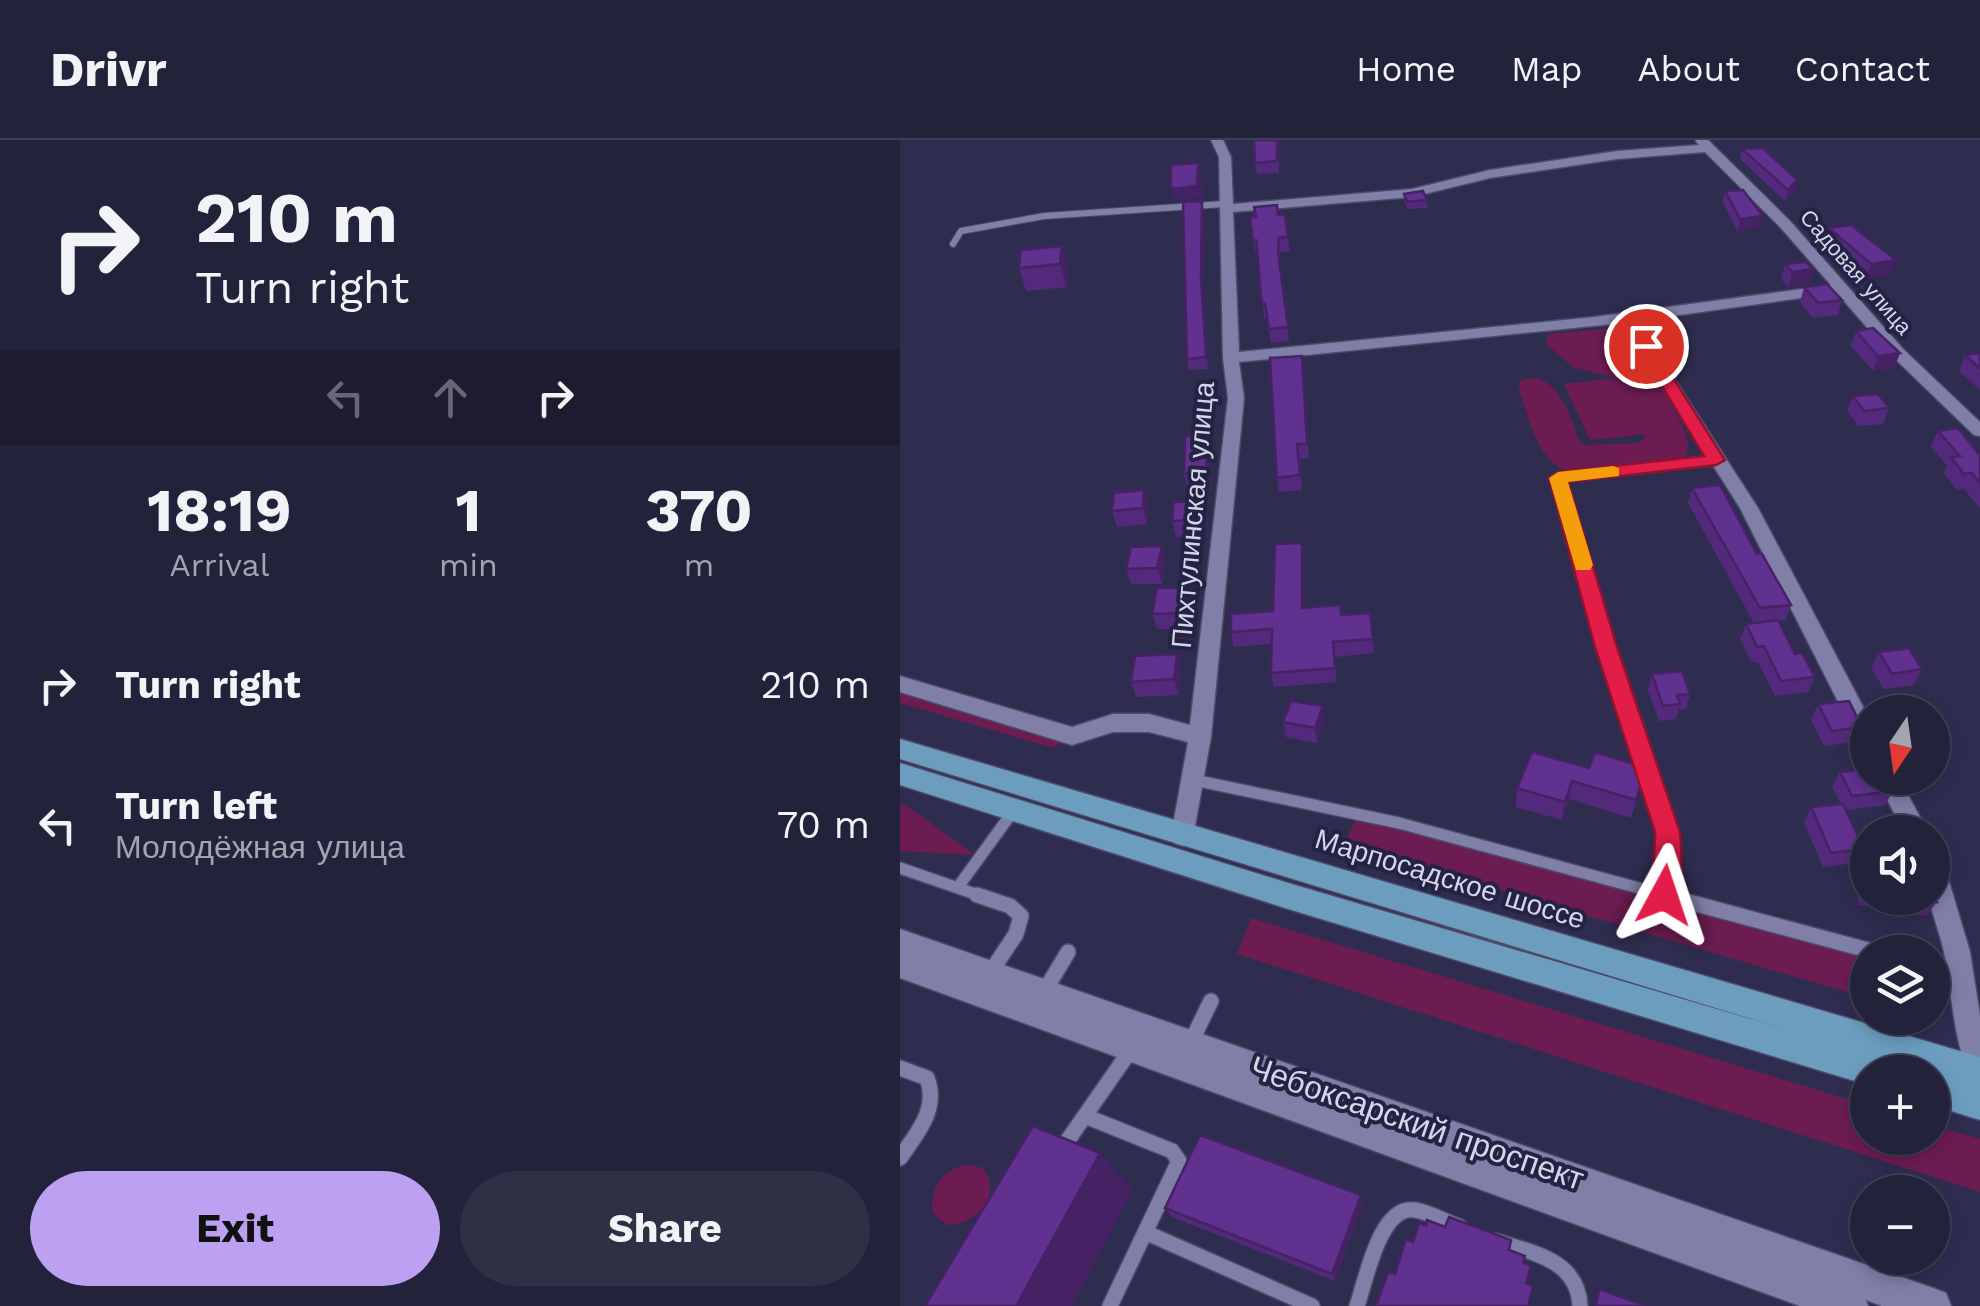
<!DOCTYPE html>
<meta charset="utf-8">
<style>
:root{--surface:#23223b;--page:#2f2f46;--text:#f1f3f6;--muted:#a3a4af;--line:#403f55;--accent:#bca0f2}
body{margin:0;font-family:"Work Sans",sans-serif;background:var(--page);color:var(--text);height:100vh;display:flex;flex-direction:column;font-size:38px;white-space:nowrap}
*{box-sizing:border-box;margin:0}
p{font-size:32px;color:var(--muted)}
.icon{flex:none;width:55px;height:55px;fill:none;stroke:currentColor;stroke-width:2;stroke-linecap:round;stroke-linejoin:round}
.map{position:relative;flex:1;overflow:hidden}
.panel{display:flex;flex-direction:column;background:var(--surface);width:900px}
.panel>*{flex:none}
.hud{background:#23223b;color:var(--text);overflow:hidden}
.needle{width:65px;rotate:193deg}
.controls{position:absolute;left:950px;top:555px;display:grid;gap:20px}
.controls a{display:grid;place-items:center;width:100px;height:100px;border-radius:50%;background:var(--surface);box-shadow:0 5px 15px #0003,0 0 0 2px var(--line);font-size:50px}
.pin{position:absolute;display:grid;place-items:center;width:85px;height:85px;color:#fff;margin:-42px;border:5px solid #fff;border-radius:50%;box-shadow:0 2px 10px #0007}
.me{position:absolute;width:110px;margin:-55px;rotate:5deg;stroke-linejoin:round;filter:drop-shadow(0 0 8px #0008)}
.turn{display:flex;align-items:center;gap:35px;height:210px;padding:0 30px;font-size:45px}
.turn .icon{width:130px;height:130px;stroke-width:2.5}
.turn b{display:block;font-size:70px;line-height:85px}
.lanes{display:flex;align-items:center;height:95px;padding:0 30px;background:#0003;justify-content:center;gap:50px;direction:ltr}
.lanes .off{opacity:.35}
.eta{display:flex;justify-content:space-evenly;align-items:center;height:170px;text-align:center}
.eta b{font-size:60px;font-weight:700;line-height:70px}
.button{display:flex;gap:20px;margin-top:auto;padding:20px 30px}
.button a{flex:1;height:115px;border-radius:60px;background:var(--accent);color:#111;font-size:40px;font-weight:700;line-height:115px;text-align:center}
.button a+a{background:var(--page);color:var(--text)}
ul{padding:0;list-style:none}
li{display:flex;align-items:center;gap:30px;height:140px;padding:0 30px}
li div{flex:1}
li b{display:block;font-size:38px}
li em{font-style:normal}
header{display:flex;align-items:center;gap:60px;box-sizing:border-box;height:140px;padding:0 50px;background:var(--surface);border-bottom:2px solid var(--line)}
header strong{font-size:48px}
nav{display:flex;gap:55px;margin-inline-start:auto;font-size:35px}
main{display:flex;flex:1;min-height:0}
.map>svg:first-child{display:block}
</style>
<header>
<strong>Drivr</strong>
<nav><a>Home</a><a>Map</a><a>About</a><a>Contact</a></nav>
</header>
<main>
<section class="panel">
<div class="hud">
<div class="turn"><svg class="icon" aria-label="right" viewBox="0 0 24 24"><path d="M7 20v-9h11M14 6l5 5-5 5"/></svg><div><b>210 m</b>Turn right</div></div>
<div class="lanes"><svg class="icon off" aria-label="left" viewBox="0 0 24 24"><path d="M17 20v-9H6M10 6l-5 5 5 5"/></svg><svg class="icon off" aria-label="ahead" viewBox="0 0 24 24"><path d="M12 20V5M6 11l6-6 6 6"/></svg><svg class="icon" aria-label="right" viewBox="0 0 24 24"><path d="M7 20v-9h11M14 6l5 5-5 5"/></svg></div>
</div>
<div class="eta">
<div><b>18:19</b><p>Arrival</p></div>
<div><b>1</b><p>min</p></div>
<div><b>370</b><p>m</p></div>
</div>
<ul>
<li><svg class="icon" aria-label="right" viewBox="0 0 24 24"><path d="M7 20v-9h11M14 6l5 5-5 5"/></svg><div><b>Turn right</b></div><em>210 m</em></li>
<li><svg class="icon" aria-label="left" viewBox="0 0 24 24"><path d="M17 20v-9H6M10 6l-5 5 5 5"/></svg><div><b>Turn left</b><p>Молодёжная улица</p></div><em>70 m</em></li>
</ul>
<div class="button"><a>Exit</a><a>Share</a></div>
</section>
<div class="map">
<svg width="1080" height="1166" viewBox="0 0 1080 1166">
<rect width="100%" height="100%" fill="#2f2d4f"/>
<!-- green -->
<g fill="#6c1c51">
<path d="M714,188L740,203L783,288L788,303L787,315L772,322L664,330C636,317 629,277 619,250L620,241C655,226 671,276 679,301L684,305L740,303L746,294L690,300L664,244L716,238L673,227L646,204L649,194Z"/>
<path d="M0,544L172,596L153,608L0,563Z"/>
<path d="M0,664L10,668L75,715L0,711Z"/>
<path d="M458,675L967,816V858L444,704Z"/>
<path d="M351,778L967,965L968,998H1032L1033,985L1080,999V1052L337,814Z"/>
<path d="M65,1024L83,1028C104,1055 75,1085 47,1085L33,1073C28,1049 43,1031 65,1024Z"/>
</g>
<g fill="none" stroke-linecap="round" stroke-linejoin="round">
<defs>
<path id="lane-far3" d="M53,104L61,91L144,76L324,64"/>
<path id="lane-far2" d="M687,439L658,338L816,320"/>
<g id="lane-far1">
<path d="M686,437L767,692L769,721L764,755"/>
<path d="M294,640L499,683L772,757"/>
<path d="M0,728L84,757"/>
<path d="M58,747L114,670"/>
</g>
<g id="lane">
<path d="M77,755L110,766L121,776L116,794L88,836"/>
<path d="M763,755L975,812"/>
<path d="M1032,828L1060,836"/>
<path d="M144,852L168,812"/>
<path d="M291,902L311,861"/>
<path d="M0,928L27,938C39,969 17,993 0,1018"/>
<path d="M185,976L272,1011L279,1021L210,1166"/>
<path d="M161,1010L230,911"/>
<path d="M247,1093L412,1166"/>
<path d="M596,1101C633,1113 678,1120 680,1166"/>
<path d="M457,1166C466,1140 480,1064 515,1070C529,1072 546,1082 560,1087"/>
</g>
<g id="street">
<path d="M311,0H323L331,17L333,64L512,49L590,30L717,11L799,5L795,0H808L890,81L1003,209L1080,282V296L1074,295L991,215L937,153L737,181L858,368L968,576V608L960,605L840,368L723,183L339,222L344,258L311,597L292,703L283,706L274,703L271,696L288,602L249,592H213L172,605L0,552V536L172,587L213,574H249L290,585L328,258L323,218L319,17ZM805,12L880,87L931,145L694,177L339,212L333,72L512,57L590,38L717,19Z"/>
<path d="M976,638H999L1028,692H1004Z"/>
<path d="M1032,717L1041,720L1045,728L1070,812L1080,876V942L1070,938C1053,897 1052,854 1044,812C1040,794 1033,775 1028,758H1032Z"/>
</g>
<path id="secondary" d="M0,789L1033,1148L1046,1153L1051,1166H982L966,1160L968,1166H900L0,838Z"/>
<path id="primary" d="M0,599L1080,917V980L1032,965V932L987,920L992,932H968V945L385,768L0,645V623L385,742L878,887L0,619Z"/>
</defs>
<!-- lane-far3 casing -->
<use href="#lane-far3" stroke="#4c4a68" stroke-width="8"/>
<!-- lane-far2 casing -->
<use href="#lane-far2" stroke="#4c4a68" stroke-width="11"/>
<!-- lane-far1 casing -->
<use href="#lane-far1" stroke="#4c4a68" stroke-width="14"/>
<!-- lane casing -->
<use href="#lane" stroke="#4c4a68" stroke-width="18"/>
<!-- street casing -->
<use href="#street" stroke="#4c4a68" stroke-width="3"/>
<!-- secondary casing -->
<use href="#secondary" stroke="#4c4a68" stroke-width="3"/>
<!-- primary casing -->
<use href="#primary" stroke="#4c4a68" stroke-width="3"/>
<!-- lane-far3 -->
<use href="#lane-far3" stroke="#7f7fa8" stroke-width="6"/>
<!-- lane-far2 -->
<use href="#lane-far2" stroke="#7f7fa8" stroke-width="9"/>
<!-- lane-far1 -->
<use href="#lane-far1" stroke="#7f7fa8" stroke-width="11"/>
<!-- lane -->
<use href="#lane" stroke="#7f7fa8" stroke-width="15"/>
<!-- street -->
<use href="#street" fill="#7f7fa8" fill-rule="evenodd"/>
<!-- secondary -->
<use href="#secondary" fill="#7f7fa8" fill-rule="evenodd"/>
<!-- primary -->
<use href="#primary" fill="#6c9dbf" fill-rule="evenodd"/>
</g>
<!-- wall -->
<g fill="#532a7b">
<path d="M378,0L379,33L357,34L355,23Z"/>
<path d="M842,9L895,51L885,61L840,19Z"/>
<path d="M825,51L863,76L860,87L837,91L823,62Z"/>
<path d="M504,54L527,60V68L508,69L504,61Z"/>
<path d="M302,61L304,72L303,149L308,229L289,230L287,219Z"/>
<path d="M385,75L390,111L380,112L379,125L389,201L371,203L367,178H364L358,113H355L350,77Z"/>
<path d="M929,88L991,135L966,139L925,102Z"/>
<path d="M121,110L168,128L167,147L126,151L119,128Z"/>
<path d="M885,124L909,144L888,147L881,139Z"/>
<path d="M904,147L942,160L938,175L913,178L900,162Z"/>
<path d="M956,191L1000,213L994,228L973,231L951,206Z"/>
<path d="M1080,213V250L1059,231L1065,215Z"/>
<path d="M402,216L409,318L398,319L402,350L379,352L377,338Z"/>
<path d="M953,256L989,268L983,284L958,286L947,271Z"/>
<path d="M1038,291L1080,316V368L1064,349L1057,350L1044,333L1047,326L1031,307Z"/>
<path d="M305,294L307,306L310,345L287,347L284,334Z"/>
<path d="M792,348L857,414L891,465L886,480L878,481L895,514L915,537L908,552L875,556L858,522H851L840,499L846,484L854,483L788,363Z"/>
<path d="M248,366L247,384L217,387L212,371Z"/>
<path d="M301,377L300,395L276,397L272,381Z"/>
<path d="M402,403L404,417V468L441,475L470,473L474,513L435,517L436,542L374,547L371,533V504L334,507L331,492L373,471Z"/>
<path d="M266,422L262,444H231L226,429Z"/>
<path d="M290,448L294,463L289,489H257L252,474Z"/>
<path d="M979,512L1022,529L1014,545L984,549L971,528Z"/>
<path d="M282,529L279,555L236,557L231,542Z"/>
<path d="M752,534L790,554L786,569H779L776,579L759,581L748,550Z"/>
<path d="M918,564L962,587L954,602L924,606L911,580Z"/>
<path d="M425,581L417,603L386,597L383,582Z"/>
<path d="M632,612L741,646L731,678L669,659L662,680L616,667L617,648Z"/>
<path d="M940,632L993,651L985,665L946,670L964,709L955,723L923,727L904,682L911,667L941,664L932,647Z"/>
<path d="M964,721L968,722V758H1032L1037,762L1026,776L958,765L956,735Z"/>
<path d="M461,1055L463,1063L435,1141L272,1077L265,1068Z"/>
</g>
<!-- shaded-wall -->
<g fill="#442264">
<path d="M298,23L300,45H302L304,57L274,60L271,49Z"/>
<path d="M897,40L895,51L885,61L888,50Z"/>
<path d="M302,61L304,72L303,149L308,229L306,217L301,138Z"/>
<path d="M863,76L860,87L837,91L840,79Z"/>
<path d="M162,106L168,128L167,147L160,124Z"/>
<path d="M996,120L991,135L966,139L971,124Z"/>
<path d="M913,129L909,144L888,147L892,132Z"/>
<path d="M1000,213L994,228L973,231L978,216Z"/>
<path d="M305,294L307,306L310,345L307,332Z"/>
<path d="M244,350L248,366L247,384L243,368Z"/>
<path d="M298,361L301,377L300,395L296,380Z"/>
<path d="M402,403L404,417V482L402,468Z"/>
<path d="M262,406L266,422L262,444L257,428Z"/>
<path d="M290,448L294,463L289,489L285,473Z"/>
<path d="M277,514L282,529L279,555L274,539Z"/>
<path d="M423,566L425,581L417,603L415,588Z"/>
<path d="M672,641L669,659L662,680L665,662Z"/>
<path d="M200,1013L233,1050L172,1166H116Z"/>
<path d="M461,1055L463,1063L435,1141L432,1134Z"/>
</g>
<!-- building -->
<g fill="#61318f" stroke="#442264" stroke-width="2.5">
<path d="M354,0H377V21L355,23Z"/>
<path d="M863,8L897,40L888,50L842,9Z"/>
<path d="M298,23L297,45H302L271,49V25Z"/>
<path d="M843,50L863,76L840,79L825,51Z"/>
<path d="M523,51L527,60L507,62L504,54Z"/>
<path d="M302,61L301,138L306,217L287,219L283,62Z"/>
<path d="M377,65L378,75H385L388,97L379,98L378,112L388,187L369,189L365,164L362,165L356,100H353L350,77H356L354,67Z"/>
<path d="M951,85L996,120L971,124L929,88Z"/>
<path d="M162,106L160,124L119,128L121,110Z"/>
<path d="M906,122L913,129L892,132L885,124Z"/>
<path d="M927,144L942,160L918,163L904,147Z"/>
<path d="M973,188L1000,213L978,216L956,191Z"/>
<path d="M1080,213V228L1065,215Z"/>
<path d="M402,216L407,304H397L400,335L377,338L370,218Z"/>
<path d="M978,254L989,268L964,271L953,256Z"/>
<path d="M1058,288L1080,316V343L1072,333L1064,334L1051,317L1060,316L1038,291Z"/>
<path d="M305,294L307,332L284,334L285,296Z"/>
<path d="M820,345L857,414H862L891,465L860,468L792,348Z"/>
<path d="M244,350L243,368L212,371L214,353Z"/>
<path d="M298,361L296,380L272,381L274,362Z"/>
<path d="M402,403V468L440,465L441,475L470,473L473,499L433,502L435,528L371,533L372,489L331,492V474L373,471L375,404Z"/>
<path d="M262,406L257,428L226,429L231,407Z"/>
<path d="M257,448H290L285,473L252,474Z"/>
<path d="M878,480L895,514L902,513L915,537L881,541L864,506L857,507L846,484Z"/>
<path d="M1009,508L1022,529L992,534L979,512Z"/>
<path d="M277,514L274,539L231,542L235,516Z"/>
<path d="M782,531L790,554L777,555L780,564L763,566L752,534Z"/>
<path d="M391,561L423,566L415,588L383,582Z"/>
<path d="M949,561L962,587L932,591L918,564Z"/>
<path d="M632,612L689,628L695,612L746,628L736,660L672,641L665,662L617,648Z"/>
<path d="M968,629V638H986L993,651L952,656L940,632Z"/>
<path d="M943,664L964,709L931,713L911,667Z"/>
<path d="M964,721L968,722V751H967Z"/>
<path d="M1032,732L1037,762L1007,758H1032Z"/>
<path d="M133,986L200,1013L116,1166H25Z"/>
<path d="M300,995L461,1055L432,1134L265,1068Z"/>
<path d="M549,1077L611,1100L609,1110L625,1116L623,1122L631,1126L626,1143L633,1146L628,1166H476L488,1132L495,1134L506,1099L513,1102L519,1083L526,1086L527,1080L545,1087Z"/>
<path d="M699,1149L746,1166H696Z"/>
</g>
<!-- route -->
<path fill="#e11d48" stroke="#92132f" stroke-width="2.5" d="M740,203H751L825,320L816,325L668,342L717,507L780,692C782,715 784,741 773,763L764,766L755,763C748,748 756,711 755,692L695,507L649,338L658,332L804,316L738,206Z"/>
<!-- slow -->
<path fill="#f59e0b" d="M713,326L719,328V336L668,342L693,425L690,430H676L649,338L658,332Z"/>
<g text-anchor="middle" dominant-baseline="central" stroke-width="8" stroke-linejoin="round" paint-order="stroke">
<!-- far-street labels -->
<g font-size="22" fill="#d5d5ec" stroke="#252344">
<text transform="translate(956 132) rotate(49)">Садовая улица</text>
</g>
<!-- street labels -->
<g font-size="28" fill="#d5d5ec" stroke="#252344">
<text transform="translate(293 375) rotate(-85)">Пихтулинская улица</text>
<text transform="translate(550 739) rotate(17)">Марпосадское шоссе</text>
</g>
<!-- near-street labels -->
<g font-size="32" fill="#d5d5ec" stroke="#252344">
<text transform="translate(517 983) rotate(19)">Чебоксарский проспект</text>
</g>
</g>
</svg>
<div class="controls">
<a><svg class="needle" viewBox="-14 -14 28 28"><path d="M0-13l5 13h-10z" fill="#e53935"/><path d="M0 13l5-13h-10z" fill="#a3a4af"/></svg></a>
<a><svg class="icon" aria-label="sound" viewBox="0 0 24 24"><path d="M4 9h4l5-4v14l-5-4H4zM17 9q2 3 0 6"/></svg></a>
<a><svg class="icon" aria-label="layers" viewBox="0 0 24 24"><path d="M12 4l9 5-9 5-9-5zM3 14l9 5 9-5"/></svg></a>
<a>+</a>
<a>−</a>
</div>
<div class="pin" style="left:746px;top:206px;background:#d93025"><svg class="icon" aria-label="arrive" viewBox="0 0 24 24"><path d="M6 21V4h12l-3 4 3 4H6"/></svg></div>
<svg class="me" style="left:764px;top:755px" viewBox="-20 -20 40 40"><path d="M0-17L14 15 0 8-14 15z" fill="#e11d48" stroke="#fff" stroke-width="4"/></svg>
</div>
</main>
